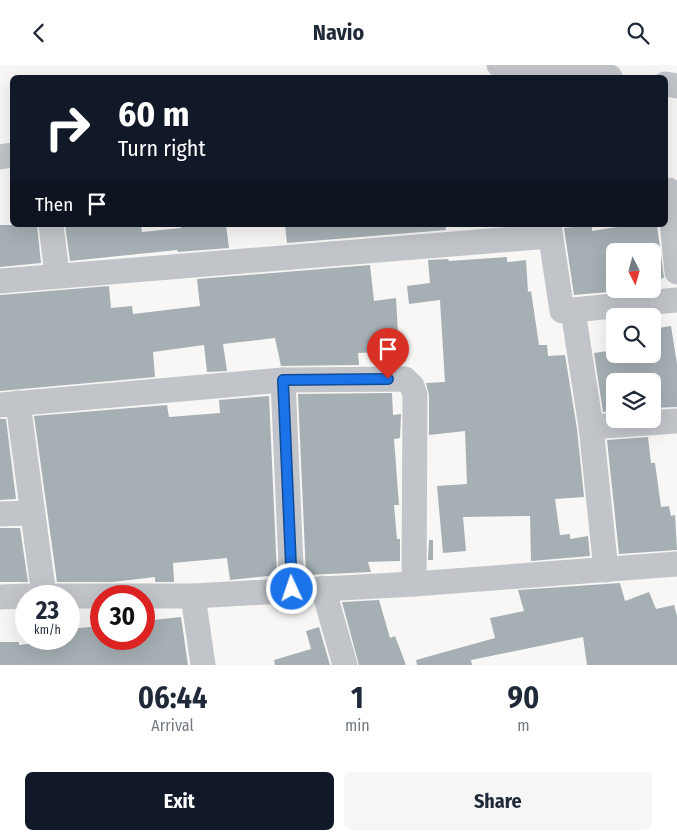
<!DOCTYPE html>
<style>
:root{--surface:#fff;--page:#f6f6f7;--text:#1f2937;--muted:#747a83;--accent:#111827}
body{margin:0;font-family:"Fira Sans Condensed",sans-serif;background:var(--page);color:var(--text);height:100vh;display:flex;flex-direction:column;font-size:19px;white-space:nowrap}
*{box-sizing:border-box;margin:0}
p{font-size:16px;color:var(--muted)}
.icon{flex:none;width:28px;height:28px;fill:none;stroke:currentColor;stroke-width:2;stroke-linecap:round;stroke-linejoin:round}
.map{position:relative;height:600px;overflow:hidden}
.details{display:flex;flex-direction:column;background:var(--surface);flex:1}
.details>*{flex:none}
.hud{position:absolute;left:10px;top:10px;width:658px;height:152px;border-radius:8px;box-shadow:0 5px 20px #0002;background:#111827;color:#fff;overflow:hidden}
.needle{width:32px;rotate:174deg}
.fabs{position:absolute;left:606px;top:178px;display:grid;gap:10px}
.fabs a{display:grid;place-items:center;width:55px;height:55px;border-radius:8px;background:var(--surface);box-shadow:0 5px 20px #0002;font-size:25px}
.speed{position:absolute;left:15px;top:520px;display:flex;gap:10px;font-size:25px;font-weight:700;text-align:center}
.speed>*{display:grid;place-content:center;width:65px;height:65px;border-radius:50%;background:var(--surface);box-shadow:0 5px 20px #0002;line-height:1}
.speed small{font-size:12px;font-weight:400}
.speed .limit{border:8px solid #d22;background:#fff;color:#111}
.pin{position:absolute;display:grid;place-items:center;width:42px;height:42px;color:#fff;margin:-51px -21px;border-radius:50% 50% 50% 0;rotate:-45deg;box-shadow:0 0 5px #0007}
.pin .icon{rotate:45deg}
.me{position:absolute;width:55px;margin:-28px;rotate:357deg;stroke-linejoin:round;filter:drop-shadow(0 0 4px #0008)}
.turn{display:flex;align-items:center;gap:18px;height:105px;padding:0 25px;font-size:22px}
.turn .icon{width:65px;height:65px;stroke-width:2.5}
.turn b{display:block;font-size:35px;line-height:42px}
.then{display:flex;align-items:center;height:48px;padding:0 25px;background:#0003;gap:10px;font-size:19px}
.eta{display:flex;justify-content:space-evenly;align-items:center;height:85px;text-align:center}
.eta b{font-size:30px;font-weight:700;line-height:35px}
.action{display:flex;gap:10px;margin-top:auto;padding:10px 25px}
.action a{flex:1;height:58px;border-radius:8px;background:var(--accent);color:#fff;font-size:20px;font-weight:700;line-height:58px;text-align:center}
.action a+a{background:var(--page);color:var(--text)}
header{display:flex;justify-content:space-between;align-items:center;height:65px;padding:0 25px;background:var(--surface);font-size:22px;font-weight:700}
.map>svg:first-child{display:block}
</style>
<header><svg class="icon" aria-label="back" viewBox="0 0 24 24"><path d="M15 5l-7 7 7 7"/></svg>Navio<svg class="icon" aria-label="search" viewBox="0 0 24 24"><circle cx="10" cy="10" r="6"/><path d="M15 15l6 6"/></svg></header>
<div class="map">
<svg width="677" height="600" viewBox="0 0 677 600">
<rect width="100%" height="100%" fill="#f8f7f5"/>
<!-- building -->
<g fill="#a5afb4">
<path d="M0,160H37L41,198L0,202Z"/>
<path d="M65,160H141L142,167L181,163V160H226L229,183L178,187L177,185L70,196Z"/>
<path d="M285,160H445L446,165L287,178Z"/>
<path d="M592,160V166L629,160H657L664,213L652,214V186H615V224H644L574,230L564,163Z"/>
<path d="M507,192V197L526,195L528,227L531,226L539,280H547L548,291L565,290L577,364L584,432L555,434L560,470L570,469V474L588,471L590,491L531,496L530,451L463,452L466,486L443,488L437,421L467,419L465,366L429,370V330L426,318L445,317L440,235L409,239L407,221L430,218L428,195L448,194L449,196Z"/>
<path d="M370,200L374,236L396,233L399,286L358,288L359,300L281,301L275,273L223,279L227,306L207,307L204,280L153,287L155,312L0,326V230L109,221L111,243L132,241L133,249L200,241L197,214Z"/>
<path d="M671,261L677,299V342L652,343V316H615V346L603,347L594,288L615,285V289H652V264Z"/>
<path d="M392,328L393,350L401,349L400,373L394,374L399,440H394L397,474H400V496L368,497L371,507L306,510L298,329Z"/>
<path d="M269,331L277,510L230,515L227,493L173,498L174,517H155V512L112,517H57L34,351L167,340L169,352L220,348L219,335Z"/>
<path d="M0,354H6L16,434L0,435Z"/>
<path d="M648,372L651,398H655L661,442L669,441L671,451L675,450L677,485L619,489L607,375Z"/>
<path d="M0,463H20L28,517H0Z"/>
<path d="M429,475H433V495H428Z"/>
<path d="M620,518L625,536L649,527L656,544L674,540L677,551V600H587L583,572L471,595L472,600H417L416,595L495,573L490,553L524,546L518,525Z"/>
<path d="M379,535L390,573L395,571L406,600H359L342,537Z"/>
<path d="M181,552L188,600H0V577H19V580L69,574V564L101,561V574H144V556Z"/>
<path d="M319,562L330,600H275L274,595L311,584L306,566Z"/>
</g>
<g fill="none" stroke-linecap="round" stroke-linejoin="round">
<!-- minor -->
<g stroke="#c1c5c9" stroke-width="25">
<path d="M499,0L610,12"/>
<path d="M665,19L677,21"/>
<path d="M0,92L12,90"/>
<path d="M669,125L677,207"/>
<path d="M51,160L57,209"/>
<path d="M549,160L562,246L677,235"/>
<path d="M0,216L550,171"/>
<path d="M573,246L591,362L606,505"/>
<path d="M283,315L292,524"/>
<path d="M18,338L44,531"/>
<path d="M0,340L283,315L405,314L412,321L415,330L414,519"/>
<path d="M591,362L677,356"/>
<path d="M0,449L32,448"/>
<path d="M323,523L345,600"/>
<path d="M40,531H193L414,519L677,499"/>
<path d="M193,531L203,600"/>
<path d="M0,532L26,531"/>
</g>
</g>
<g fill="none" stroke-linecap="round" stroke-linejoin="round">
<defs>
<path id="route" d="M292,524L283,315L388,314"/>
</defs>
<!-- route casing -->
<use href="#route" stroke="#114b97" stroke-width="12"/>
<!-- route -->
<use href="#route" stroke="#1a73e8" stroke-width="9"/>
</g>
</svg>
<div class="fabs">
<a><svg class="needle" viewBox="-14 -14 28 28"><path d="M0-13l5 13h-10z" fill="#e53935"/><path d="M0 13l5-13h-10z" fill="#747a83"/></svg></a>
<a><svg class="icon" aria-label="search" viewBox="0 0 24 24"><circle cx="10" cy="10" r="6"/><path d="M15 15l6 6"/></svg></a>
<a><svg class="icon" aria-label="layers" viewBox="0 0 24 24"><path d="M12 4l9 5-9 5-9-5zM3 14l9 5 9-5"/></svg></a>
</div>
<div class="speed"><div>23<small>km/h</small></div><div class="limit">30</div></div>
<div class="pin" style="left:388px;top:314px;background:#d93025"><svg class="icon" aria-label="arrive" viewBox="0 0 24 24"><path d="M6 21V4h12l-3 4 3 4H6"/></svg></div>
<svg class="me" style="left:292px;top:524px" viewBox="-20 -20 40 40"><circle r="17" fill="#1a73e8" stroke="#fff" stroke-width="3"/><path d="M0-11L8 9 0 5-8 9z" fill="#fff"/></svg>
<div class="hud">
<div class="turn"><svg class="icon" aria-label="right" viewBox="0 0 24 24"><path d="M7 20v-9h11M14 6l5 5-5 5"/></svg><div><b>60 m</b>Turn right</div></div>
<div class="then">Then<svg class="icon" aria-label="arrive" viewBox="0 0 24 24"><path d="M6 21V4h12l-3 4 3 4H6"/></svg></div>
</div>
</div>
<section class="details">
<div class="eta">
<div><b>06:44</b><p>Arrival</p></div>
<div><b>1</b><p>min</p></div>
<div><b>90</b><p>m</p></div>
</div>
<div class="action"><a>Exit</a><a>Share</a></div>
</section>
